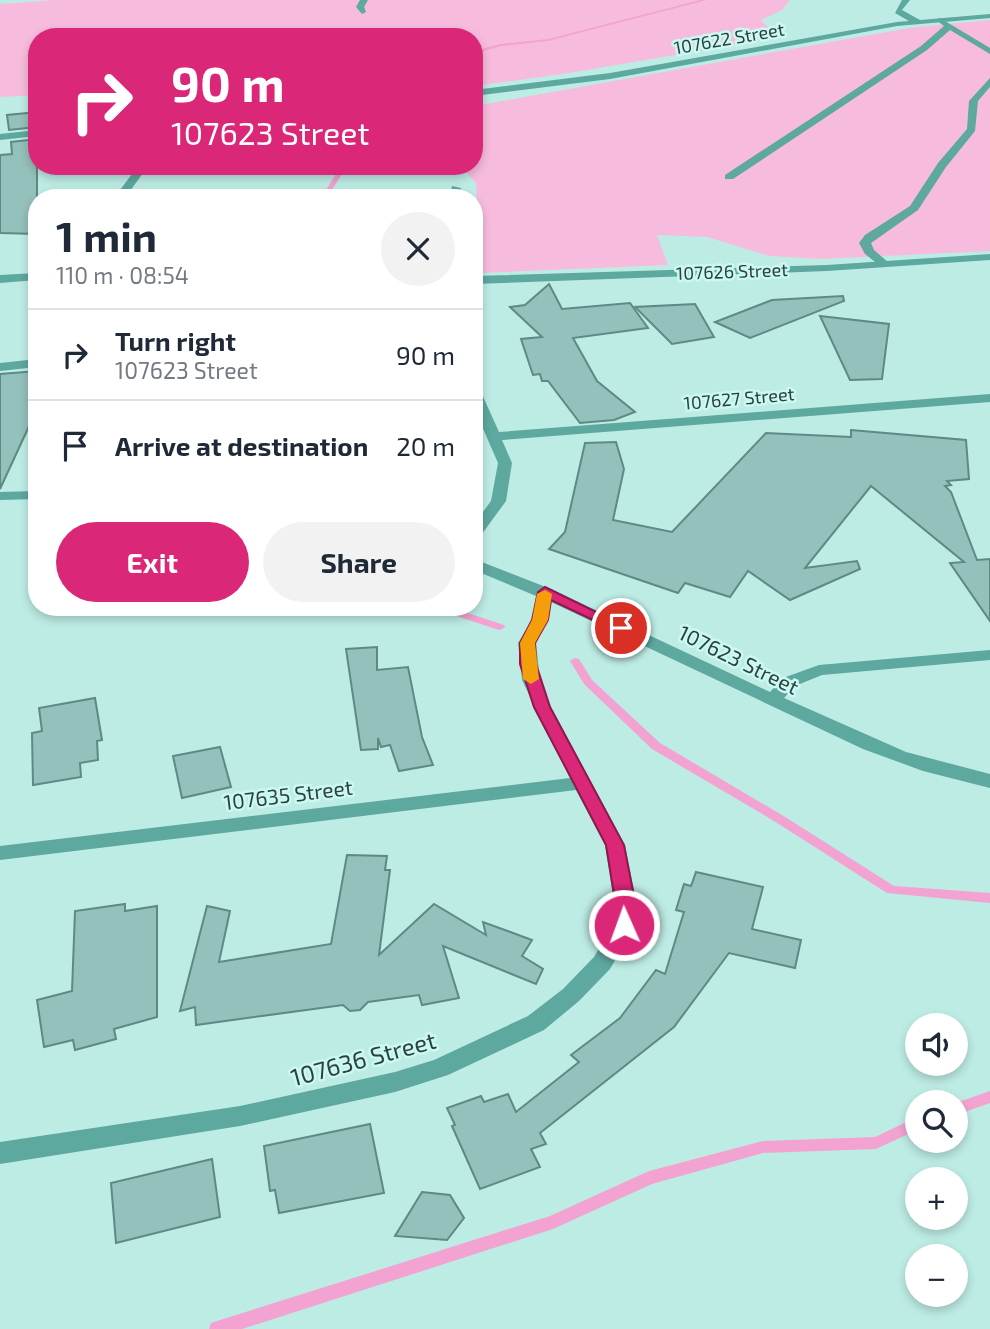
<!DOCTYPE html>
<meta charset="utf-8">
<style>
:root{--surface:#fff;--page:#f2f2f3;--text:#1f2937;--muted:#747a83;--line:#e0e1e3;--accent:#db2777}
body{margin:0;font-family:"Exo 2",sans-serif;background:var(--page);color:var(--text);height:100vh;display:flex;flex-direction:column;font-size:26px;white-space:nowrap}
*{box-sizing:border-box;margin:0}
p{font-size:23px;color:var(--muted)}
.icon{flex:none;width:38px;height:38px;fill:none;stroke:currentColor;stroke-width:2;stroke-linecap:round;stroke-linejoin:round}
.map{position:relative;flex:1;overflow:hidden}
.side{position:absolute;left:28px;top:189px;width:455px;height:427px;display:flex;flex-direction:column;background:var(--surface);border-radius:28px;box-shadow:0 4px 10px #0003}
.side>*{flex:none}
.hud{position:absolute;left:28px;top:28px;width:455px;height:147px;border-radius:28px;box-shadow:0 4px 10px #0003;background:#db2777;color:#fff;overflow:hidden}
.buttons{position:absolute;left:905px;top:1013px;display:grid;gap:14px}
.buttons a{display:grid;place-items:center;width:63px;height:63px;border-radius:50%;background:var(--surface);box-shadow:0 4px 10px #0003;font-size:35px}
.pin{position:absolute;display:grid;place-items:center;width:60px;height:60px;color:#fff;margin:-30px;border:4px solid #fff;border-radius:50%;box-shadow:0 2px 7px #0007}
.me{position:absolute;width:77px;margin:-38px;rotate:358deg;stroke-linejoin:round;filter:drop-shadow(0 0 5px #0008)}
.turn{display:flex;align-items:center;gap:24px;height:147px;padding:0 28px;font-size:32px}
.turn .icon{width:91px;height:91px;stroke-width:2.5}
.turn b{display:block;font-size:49px;line-height:60px}
.round{display:grid;place-items:center;flex:none;width:74px;height:74px;border-radius:37px;background:var(--page)}
.head{display:flex;align-items:center;justify-content:space-between;height:119px;padding:0 28px}
h1{font-size:42px;font-weight:700;line-height:52px}
.button{display:flex;gap:14px;margin-top:auto;padding:14px 28px}
.button a{flex:1;height:80px;border-radius:42px;background:var(--accent);color:#fff;font-size:28px;font-weight:700;line-height:80px;text-align:center}
.button a+a{background:var(--page);color:var(--text)}
ul{padding:0;list-style:none}
li{display:flex;align-items:center;gap:21px;height:91px;padding:0 28px;border-top:2px solid var(--line)}
li div{flex:1}
li b{display:block;font-size:26px}
li em{font-style:normal}
.map>svg:first-child{display:block}
</style>
<div class="map">
<svg width="990" height="1329" viewBox="0 0 990 1329">
<rect width="100%" height="100%" fill="#bdece5"/>
<!-- green -->
<g fill="#f7bcdd">
<path d="M55,0H790L782,10L761,20L770,29L787,36L563,74L474,86V37H37V95L0,97V4Z"/>
<path d="M990,20V251L821,259L769,256L707,237L657,235L668,265L480,273L476,183L465,171L447,166H474V106L909,28Z"/>
</g>
<g fill="none" stroke-linecap="round" stroke-linejoin="round">
<!-- stream -->
<g fill="#f3a3d1" fill-rule="evenodd">
<path d="M700,0H707L548,41L501,46L474,54V51L500,44L548,39Z"/>
<path d="M341,166H347L327,198H321Z"/>
<path d="M434,607H450L504,625L505,627L500,630L496,629L435,609Z"/>
<path d="M575,658L579,659L592,680L660,743L782,815L894,886L990,893V903L887,893L774,821L652,749L584,684L570,661Z"/>
<path d="M990,1091V1103L956,1115V1103Z"/>
<path d="M917,1117V1130L876,1149L763,1153L652,1184L553,1229L242,1329H209L211,1323L217,1321L550,1216L649,1171L763,1141L875,1137Z"/>
</g>
</g>
<!-- building -->
<g fill="#94c1bb" stroke="#5e8a84" stroke-width="2">
<path d="M37,112V127L9,130L7,115Z"/>
<path d="M37,139V234L0,233V155L12,154L11,142Z"/>
<path d="M549,284L562,309L630,303L648,328L573,338L597,381L635,412L614,420L580,423L548,381H542L540,374L533,375L521,339L542,337L510,307L525,305Z"/>
<path d="M843,296L844,301L750,338L715,322L772,300Z"/>
<path d="M695,304L714,337L672,344L635,307Z"/>
<path d="M820,316L889,324L882,379L850,380Z"/>
<path d="M37,371V409L0,489V374Z"/>
<path d="M851,430L966,440L969,479L947,481L951,485L945,486L951,492L977,560L990,559V621L950,563L964,562L871,486L805,568L857,561L860,569L790,600L748,571L730,597L685,583L678,593L549,549L565,532L585,443L616,442L624,469L613,520L672,532L766,433L851,437Z"/>
<path d="M377,647V670L408,667L422,737L433,765L399,771L390,745L381,747L378,738V749L361,750L346,649Z"/>
<path d="M95,698L102,740L97,741L98,760L80,763L81,777L33,785L32,733L42,731L39,708Z"/>
<path d="M220,747L231,787L182,798L173,756Z"/>
<path d="M347,855L387,856L385,870H390L379,955L434,904L486,935L483,922L532,940L522,956L543,969L536,984L443,946L459,998L422,1005L419,995L368,1002L360,1010L350,1011L343,1005L196,1025L195,1007L180,1011L207,906L230,911L219,962L331,944Z"/>
<path d="M696,872L763,887L752,929L801,940L795,968L729,953L674,1027L540,1133L546,1144L531,1149L540,1167L480,1189L452,1126L455,1125L447,1108L481,1096L484,1102L508,1094L516,1112L579,1062L571,1055L620,1018L656,970L665,974L684,912L676,910L684,884L691,886Z"/>
<path d="M125,904V911L157,906V1017L114,1029L116,1039L75,1050L73,1040L44,1047L37,1000L72,991L75,911Z"/>
<path d="M370,1124L384,1193L279,1213L275,1190L270,1191L264,1146Z"/>
<path d="M212,1159L220,1217L116,1243L111,1183Z"/>
<path d="M422,1192L450,1195L464,1218L447,1240L395,1236Z"/>
</g>
<g fill="none" stroke-linecap="round" stroke-linejoin="round">
<!-- lane -->
<g fill="#5da89f" fill-rule="evenodd">
<path d="M360,0H368L364,7L366,12L362,14L356,7Z"/>
<path d="M902,0H910L902,10L920,20V24H914L895,13Z"/>
<path d="M940,18L990,48V54L950,30L927,50L733,179H725V175L921,46L944,26L936,20Z"/>
<path d="M990,78V87L978,101L975,131L946,167L918,210L871,243L874,250L889,263L879,265L865,254L859,243L865,235L910,206L938,163L967,129L969,101Z"/>
</g>
<!-- street -->
<g fill="#5da89f" fill-rule="evenodd">
<path d="M990,14V18L897,26L610,79L474,96V90L610,73L897,22Z"/>
<path d="M37,130V136L0,140V134Z"/>
<path d="M138,166H148L125,198H114Z"/>
<path d="M452,186L461,188L460,198H450Z"/>
<path d="M990,254V260L827,271L474,284V276L827,265Z"/>
<path d="M37,273V280L0,283V275Z"/>
<path d="M37,359V367L0,371V363Z"/>
<path d="M474,388L481,392L499,432L990,394V402L502,440L512,463L506,501L479,538L474,540V524L491,501L498,463L474,408Z"/>
<path d="M37,491V499L0,500V492Z"/>
<path d="M474,559L551,589L770,692L783,678L819,665L990,650V660L822,675L795,686L784,698L906,752L990,774V788L923,771L863,749L551,602L548,620L536,643L540,680L551,707L625,845L636,901L635,925L632,931L610,969L579,1001L544,1030L448,1075L395,1092L240,1126L0,1164V1142L240,1106L395,1072L434,1060L528,1016L563,989L594,957L613,925L614,901L605,845L576,790L0,860V846L570,778L522,680L518,643L532,620L536,596L474,570Z"/>
</g>
</g>
<!-- route -->
<path fill="#db2777" stroke="#8e194d" stroke-width="2" d="M545,587L629,628L621,633L616,631L551,600L548,620L535,643L536,664L550,707L624,845L635,901L634,925L624,933L615,925V901L606,845L534,707L520,664V643L532,620L538,592Z"/>
<!-- slow -->
<path fill="#f59e0b" d="M545,590L552,594L548,620L535,643L539,679L531,684L523,679L520,643L532,620L537,594Z"/>
<g text-anchor="middle" dominant-baseline="central" stroke-width="5" stroke-linejoin="round" paint-order="stroke">
<!-- far-street labels -->
<g font-size="18" fill="#2e403e" stroke="#caf9f3">
<text transform="translate(729 38) rotate(-10)">107622 Street</text>
<text transform="translate(732 271) rotate(-2)">107626 Street</text>
<text transform="translate(739 398) rotate(-5)">107627 Street</text>
</g>
<!-- street labels -->
<g font-size="21" fill="#2e403e" stroke="#caf9f3">
<text transform="translate(739 659) rotate(26)">107623 Street</text>
<text transform="translate(288 794) rotate(-7)">107635 Street</text>
</g>
<!-- near-street labels -->
<g font-size="24" fill="#2e403e" stroke="#caf9f3">
<text transform="translate(363 1058) rotate(-15)">107636 Street</text>
</g>
</g>
</svg>
<div class="buttons">
<a><svg class="icon" aria-label="sound" viewBox="0 0 24 24"><path d="M4 9h4l5-4v14l-5-4H4zM17 9q2 3 0 6"/></svg></a>
<a><svg class="icon" aria-label="search" viewBox="0 0 24 24"><circle cx="10" cy="10" r="6"/><path d="M15 15l6 6"/></svg></a>
<a>+</a>
<a>−</a>
</div>
<div class="pin" style="left:621px;top:628px;background:#d93025"><svg class="icon" aria-label="arrive" viewBox="0 0 24 24"><path d="M6 21V4h12l-3 4 3 4H6"/></svg></div>
<svg class="me" style="left:624px;top:925px" viewBox="-20 -20 40 40"><circle r="17" fill="#db2777" stroke="#fff" stroke-width="3"/><path d="M0-11L8 9 0 5-8 9z" fill="#fff"/></svg>
<div class="hud">
<div class="turn"><svg class="icon" aria-label="right" viewBox="0 0 24 24"><path d="M7 20v-9h11M14 6l5 5-5 5"/></svg><div><b>90 m</b>107623 Street</div></div>
</div>
<section class="side">
<div class="head"><div><h1>1 min</h1><p>110 m · 08:54</p></div><a class="round"><svg class="icon" aria-label="close" viewBox="0 0 24 24"><path d="M6 6l12 12M18 6L6 18"/></svg></a></div>
<ul>
<li><svg class="icon" aria-label="right" viewBox="0 0 24 24"><path d="M7 20v-9h11M14 6l5 5-5 5"/></svg><div><b>Turn right</b><p>107623 Street</p></div><em>90 m</em></li>
<li><svg class="icon" aria-label="arrive" viewBox="0 0 24 24"><path d="M6 21V4h12l-3 4 3 4H6"/></svg><div><b>Arrive at destination</b></div><em>20 m</em></li>
</ul>
<div class="button"><a>Exit</a><a>Share</a></div>
</section>
</div>
